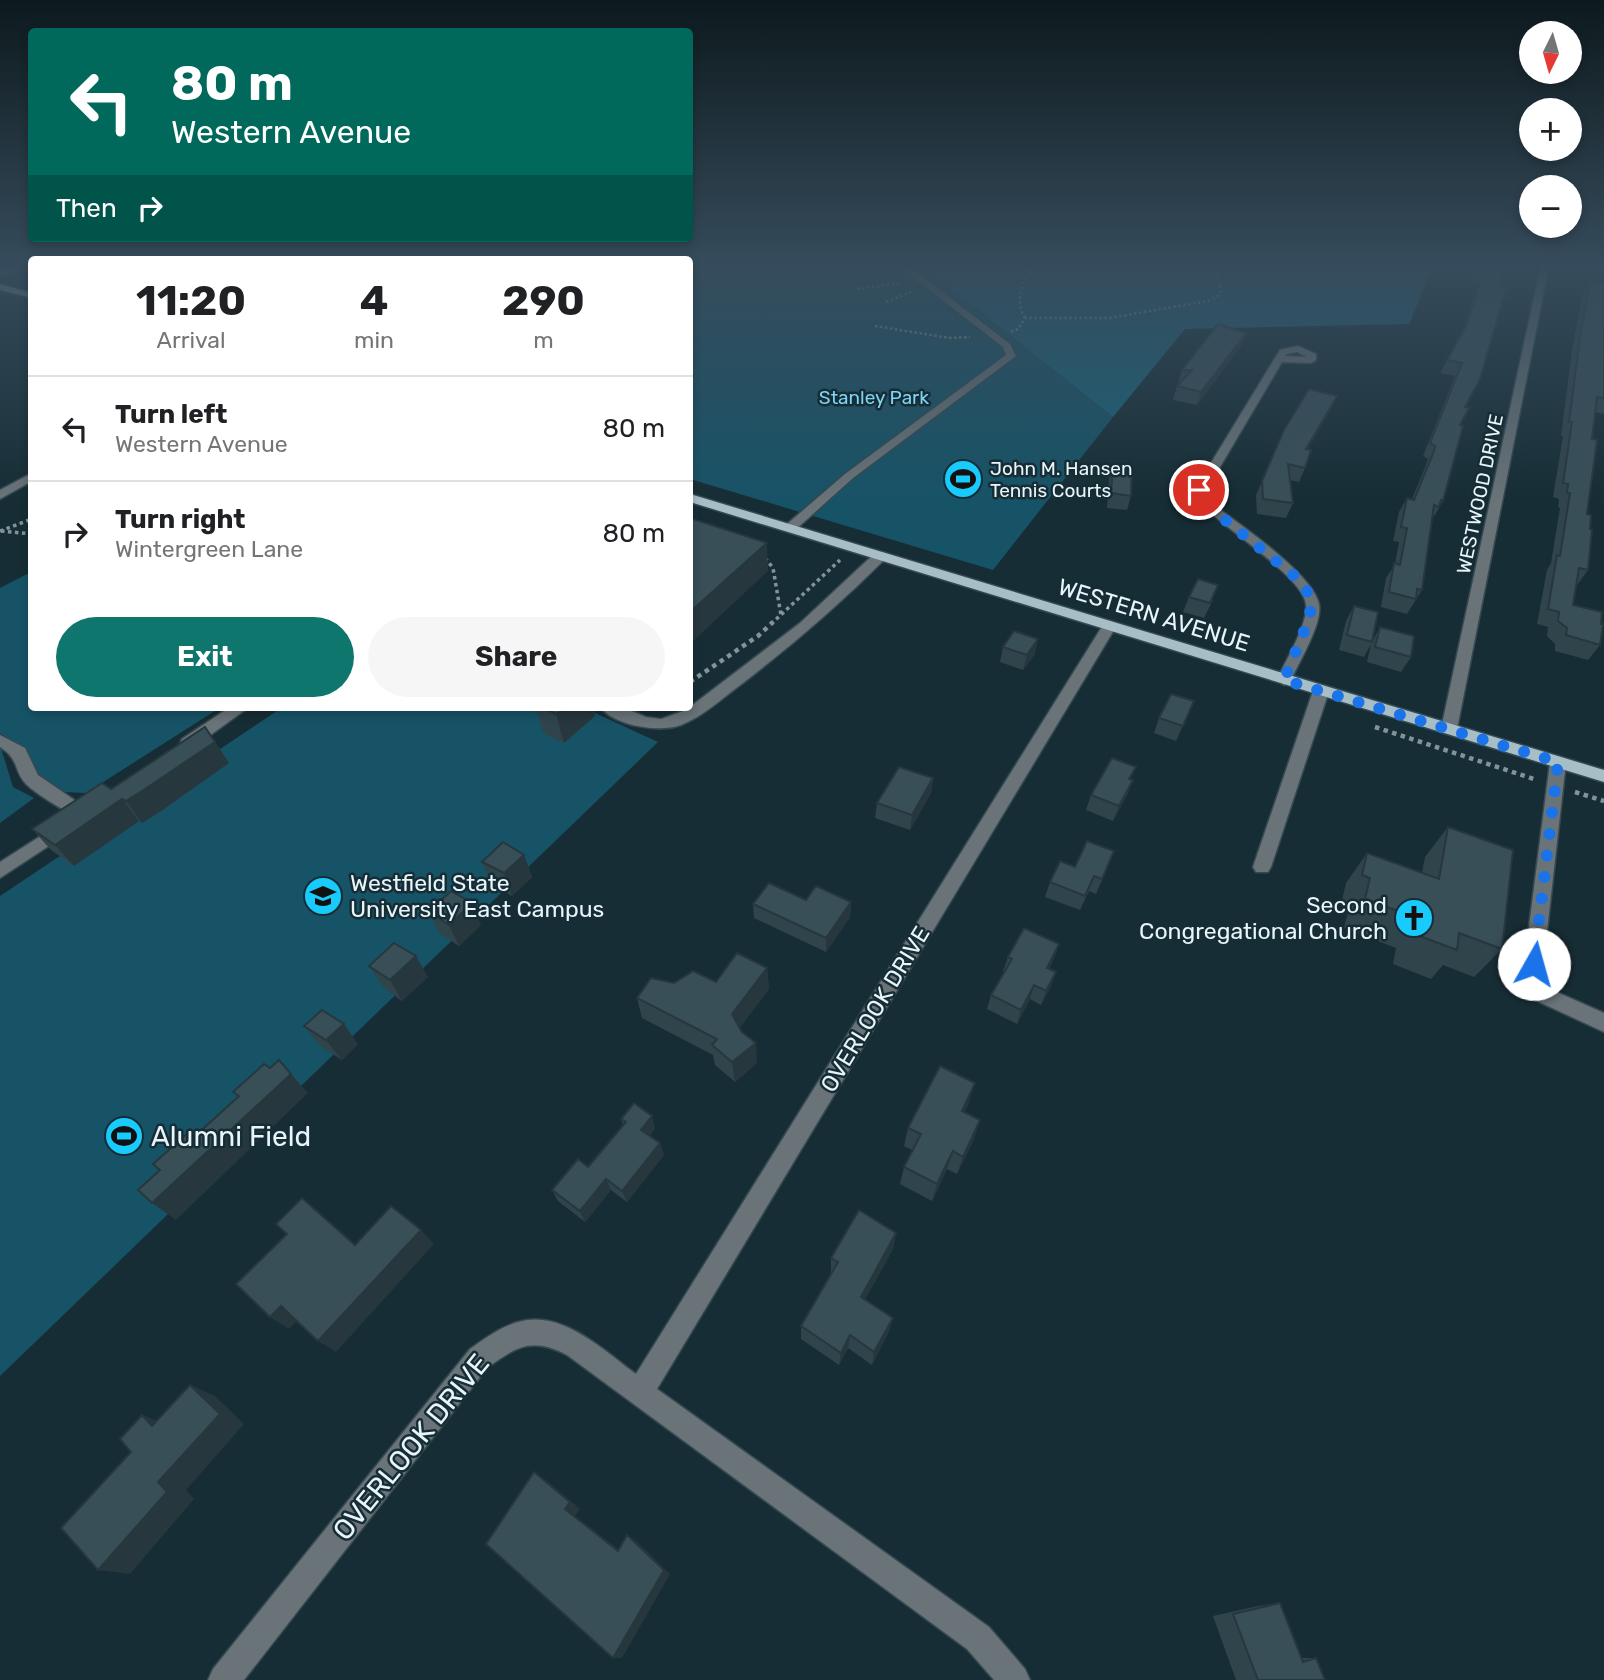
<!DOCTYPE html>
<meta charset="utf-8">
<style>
:root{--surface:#fff;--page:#f6f6f6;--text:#202124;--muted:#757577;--line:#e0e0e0;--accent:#0f766e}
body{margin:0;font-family:Rubik,sans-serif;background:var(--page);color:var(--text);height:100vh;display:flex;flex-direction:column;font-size:26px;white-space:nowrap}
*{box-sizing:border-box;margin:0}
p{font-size:23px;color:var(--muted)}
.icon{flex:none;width:38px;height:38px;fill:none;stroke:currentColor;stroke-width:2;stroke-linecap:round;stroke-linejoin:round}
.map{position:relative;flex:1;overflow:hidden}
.drawer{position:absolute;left:28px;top:256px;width:665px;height:455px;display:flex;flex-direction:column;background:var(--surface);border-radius:7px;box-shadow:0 4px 10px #0003}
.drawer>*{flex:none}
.guide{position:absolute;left:28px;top:28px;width:665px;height:214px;border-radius:7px;box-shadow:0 4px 10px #0003;background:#00695c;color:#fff;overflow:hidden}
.needle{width:46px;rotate:185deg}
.buttons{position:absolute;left:1519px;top:21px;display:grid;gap:14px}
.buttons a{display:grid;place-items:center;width:63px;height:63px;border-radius:50%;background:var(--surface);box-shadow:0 4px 10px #0003;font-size:35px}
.pin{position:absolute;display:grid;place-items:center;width:60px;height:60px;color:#fff;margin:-30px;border:4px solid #fff;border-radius:50%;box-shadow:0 2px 7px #0007}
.me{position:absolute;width:77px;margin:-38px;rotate:7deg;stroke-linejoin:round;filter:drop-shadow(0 0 5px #0008)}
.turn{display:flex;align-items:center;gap:24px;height:147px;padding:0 28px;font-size:32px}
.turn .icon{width:91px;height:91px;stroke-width:2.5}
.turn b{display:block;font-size:49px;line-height:60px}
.then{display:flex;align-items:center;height:66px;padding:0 28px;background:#0003;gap:14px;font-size:26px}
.eta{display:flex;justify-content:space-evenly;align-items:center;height:119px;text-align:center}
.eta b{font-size:42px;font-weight:700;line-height:49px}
.button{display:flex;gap:14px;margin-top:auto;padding:14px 28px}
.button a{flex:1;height:80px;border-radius:42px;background:var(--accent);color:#fff;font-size:28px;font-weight:700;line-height:80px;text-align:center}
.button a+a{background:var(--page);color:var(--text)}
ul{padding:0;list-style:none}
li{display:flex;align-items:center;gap:21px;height:105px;padding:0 28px;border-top:2px solid var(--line)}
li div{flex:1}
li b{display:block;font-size:26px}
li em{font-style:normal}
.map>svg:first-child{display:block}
</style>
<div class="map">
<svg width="1604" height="1680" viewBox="0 0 1604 1680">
<rect width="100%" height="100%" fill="#172d35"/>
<!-- green -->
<g fill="#175367">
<path d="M690,265H921L1113,417L993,570L690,479Z"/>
<path d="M31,572L32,707H221L86,793L63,792L41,780L20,746L0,733V588Z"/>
<path d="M283,707H582L658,742L0,1376V896Z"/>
<path d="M0,745L13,787L34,798L0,823Z"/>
</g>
<!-- forest -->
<path fill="#1a6279" d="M921,265H1434L1409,324L1185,329L1113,417Z"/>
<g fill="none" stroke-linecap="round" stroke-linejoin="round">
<defs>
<g id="minor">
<path d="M17,265H31L0,277V271Z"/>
<path d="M897,265H907L1010,344L1016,356L853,478L794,531H786V525L845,474L1006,355L1003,347Z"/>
<path d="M1541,265H1549L1457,729L1449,734L1441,729Z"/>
<path d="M1298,346L1316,354V360L1311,363L1282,362L1204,494L1212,504C1237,522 1314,575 1319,604C1323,623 1299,662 1291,680L1284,685L1277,680C1285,661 1308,625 1306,605C1304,575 1213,523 1192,494L1280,350ZM1297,352L1307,357L1285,356L1287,354Z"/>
<path d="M32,473V481L0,499V490Z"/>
<path d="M880,552L885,553V559C839,605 790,647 739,686C720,700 702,717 681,725C659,733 615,726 600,707H622L646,717L661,719L686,710L800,623L875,553Z"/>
<path d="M1110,621L1117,625L657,1389L989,1627L1025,1669L1030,1680H994L967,1649L567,1355C532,1337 518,1346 488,1367L244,1680H208L213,1669L470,1349C487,1337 506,1323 527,1320C567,1314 607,1353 636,1374L1103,625Z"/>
<path d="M1321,686L1329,691L1271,867L1268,872H1256L1253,867L1313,691Z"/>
<path d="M230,707H249L194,747H182L180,743L182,739Z"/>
<path d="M0,735L25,748L38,775L89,810L92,814L89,818C78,822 35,793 26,784C13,770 20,760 0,747Z"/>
<path d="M1558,756L1566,762L1541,985L1604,1013V1032L1524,995L1521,989L1550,762Z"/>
<path d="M61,823L67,824L70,829L67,834L0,878V862Z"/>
</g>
<g id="major">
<path d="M0,284L32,293V298L0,290Z"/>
<path d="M690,494L1604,770V782L690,502Z"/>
</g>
</defs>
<!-- minor casing -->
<use href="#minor" stroke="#344951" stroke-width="3"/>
<!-- major casing -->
<use href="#major" stroke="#344951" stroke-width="3"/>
<!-- path-far2 -->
<g stroke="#82949a" stroke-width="2.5" stroke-dasharray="2.5 2.5" stroke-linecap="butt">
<path d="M857,289L901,283"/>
<path d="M886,302L911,292"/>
<path d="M1025,318C1014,299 1022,282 1034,265"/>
<path d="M875,326L950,338L970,337"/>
<path d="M1011,332L1018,329L1025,318H1109L1208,301L1217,297L1221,290L1214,265"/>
</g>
<!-- path-far1 -->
<g stroke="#82949a" stroke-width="3.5" stroke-dasharray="3.5 3.5" stroke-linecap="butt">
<path d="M0,531L32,519"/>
<path d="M1,531L32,534"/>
<path d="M765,558L773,568L781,615"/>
<path d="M771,624L840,560"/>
</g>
<!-- path -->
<g stroke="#82949a" stroke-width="4.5" stroke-dasharray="4.5 4.5" stroke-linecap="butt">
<path d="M690,682L758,636L773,622"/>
<path d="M1375,727L1537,780"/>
<path d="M1575,792L1604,801"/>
</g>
<!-- minor -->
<use href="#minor" fill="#697378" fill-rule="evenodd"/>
<!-- major -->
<use href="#major" fill="#a8bec7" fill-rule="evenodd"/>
</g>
<!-- wall -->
<g fill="#30444c">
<path d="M1477,265H1504L1460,425L1443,501L1435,515H1434L1432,519L1422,590L1407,614L1381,607L1386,578L1395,564L1399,542L1393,541L1399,512L1407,498L1412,499L1426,465L1428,459L1423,456L1455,376L1440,373L1462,333L1479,283L1472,282Z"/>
<path d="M1581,265H1604V270L1581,269Z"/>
<path d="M1590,282L1604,284V414L1595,412L1592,439L1587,514L1590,529L1588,570L1577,585L1573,605L1601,624L1600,645L1588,660L1555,651V644L1547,636L1548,627L1537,624L1547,570L1551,563L1560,508L1558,507L1559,499L1553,497L1563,436H1561L1572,350L1583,294Z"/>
<path d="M1246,333L1241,346L1197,405L1173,400L1177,386L1180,383H1178L1182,370Z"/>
<path d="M1331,409L1308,449L1305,468L1299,482L1290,480L1293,503L1286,518L1257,514L1256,495L1262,481Z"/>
<path d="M1113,465L1131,496L1127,510L1107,508L1109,479Z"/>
<path d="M1189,597L1213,600L1204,618L1183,612Z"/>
<path d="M1354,606L1373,640L1380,627L1411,657L1401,672L1367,662L1371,644L1364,657L1339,650L1346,621Z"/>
<path d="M1003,647L1035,654L1023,670L1000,662Z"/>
<path d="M1194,701L1176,741L1154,733L1159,718Z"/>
<path d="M523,707H593L595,716L564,743L543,733L538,714Z"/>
<path d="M215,742L229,763L161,811L142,823L139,821L74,866L51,850L32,829L111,789Z"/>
<path d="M933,778L931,793L910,830L875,818L877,803Z"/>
<path d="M1131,779L1133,780L1127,795L1113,821L1086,810L1091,795Z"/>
<path d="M1448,827L1502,949L1474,977L1443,965L1431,979L1393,964L1396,948L1344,928L1349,908L1341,905L1346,883L1367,853L1422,873L1425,857Z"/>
<path d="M524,855L532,877L512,896L491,884L482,862Z"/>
<path d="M1108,866L1096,894L1089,891L1080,910L1045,897L1050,882Z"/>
<path d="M851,902L850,917L826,952L754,918L753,904Z"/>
<path d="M429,911L481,925L459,946L439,933Z"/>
<path d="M1059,944L1054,958L1049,969L1051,986L1041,1005L1030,999L1017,1024L987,1009L991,995L1005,972L1003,971L1008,957Z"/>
<path d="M369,966L428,977L402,1001L383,987Z"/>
<path d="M767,968L769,989L740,1027L757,1063L735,1082L715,1065L713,1055L642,1018L637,998L674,983L716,982Z"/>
<path d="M304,1026L358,1044L342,1060L320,1046Z"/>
<path d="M969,1102L964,1113L974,1139L957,1174L947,1169L932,1201L900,1184L904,1167L912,1150L904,1146L908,1128Z"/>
<path d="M621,1119L655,1128L650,1135L660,1143L664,1155L627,1202L611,1190L585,1222L558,1201L552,1190L588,1167L623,1125Z"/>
<path d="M896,1233L893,1249L865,1299L893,1318L889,1331L872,1365L848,1348L839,1365L801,1339V1326L831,1273V1258Z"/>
<path d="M1280,1603L1302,1658H1316L1325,1680H1236L1213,1616L1258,1606Z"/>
</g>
<!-- shaded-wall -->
<g fill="#27373e">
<path d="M1246,333L1241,346L1197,405L1201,392Z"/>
<path d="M1337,396L1331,409L1300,463L1306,449Z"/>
<path d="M767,543L768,571L690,644V612Z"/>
<path d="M1038,639L1035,654L1023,670L1027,655Z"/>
<path d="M565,707H593L595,716L564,743L556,714Z"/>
<path d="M215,742L229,763L161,811L142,823L126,801Z"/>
<path d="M933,778L931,793L910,830L912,815Z"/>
<path d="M1133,780L1127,795L1113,821L1119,806Z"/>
<path d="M122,799L139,821L74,866L55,845Z"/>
<path d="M524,855L532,877L512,896L504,873Z"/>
<path d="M851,902L850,917L826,952V938Z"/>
<path d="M472,903L481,925L459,946L449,925Z"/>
<path d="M1059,944L1054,958L1042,982L1047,968Z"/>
<path d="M416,956L428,977L402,1001L390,980Z"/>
<path d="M767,968L769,989L734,1034L732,1014Z"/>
<path d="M1056,972L1051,986L1041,1005L1046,991Z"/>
<path d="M1034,985L1030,999L1017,1024L1021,1010Z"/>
<path d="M344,1024L358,1044L342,1060L326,1040Z"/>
<path d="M756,1043L757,1063L735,1082L732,1062Z"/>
<path d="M291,1074L308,1093L176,1220L152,1203Z"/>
<path d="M975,1083L969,1102L956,1130L962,1111Z"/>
<path d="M652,1116L655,1128L645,1142L641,1130Z"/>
<path d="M980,1120L974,1139L957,1174L963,1157Z"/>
<path d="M660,1143L664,1155L627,1202L622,1191Z"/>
<path d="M953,1151L947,1169L932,1201L937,1184Z"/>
<path d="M606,1179L611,1190L585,1222L580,1211Z"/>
<path d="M421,1230L434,1244L336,1352L318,1341Z"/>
<path d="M896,1233L893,1249L859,1311L861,1297Z"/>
<path d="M281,1306L300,1318L289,1329L270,1317Z"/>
<path d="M893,1318L889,1331L872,1365L874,1352Z"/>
<path d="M850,1335L848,1348L839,1365L841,1353Z"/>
<path d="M190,1385L215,1396L244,1424L186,1490L194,1499L130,1574L98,1570L158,1482Z"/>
<path d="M142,1415L169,1425L152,1426Z"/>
<path d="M534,1472L546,1480L580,1509L575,1516L626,1555L618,1551L565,1509Z"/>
<path d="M627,1535L635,1540L670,1574L622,1658H613Z"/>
</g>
<!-- building -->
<g fill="#384f58" stroke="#27373e" stroke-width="2">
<path d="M1479,265H1504L1499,287L1506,289L1480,379L1465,407L1469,408L1460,425L1463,426L1443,501L1441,500L1439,507L1434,505L1422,590L1417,589L1416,599L1389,592L1394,563L1400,565L1407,528L1401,527L1407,498L1414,500L1434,451L1435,446L1430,443L1462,363L1447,360L1467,324L1484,271L1478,270Z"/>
<path d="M1590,282L1604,284V398L1597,397L1592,439L1597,440L1587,514L1591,515L1590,529L1592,530L1588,570L1579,568L1573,605L1602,612L1601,624H1603L1600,645L1566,635L1567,628L1558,621L1559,612L1548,609L1557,555L1560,556L1570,493H1567L1568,484L1563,483L1572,422H1569L1580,337Z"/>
<path d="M1218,324L1246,333L1201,392L1177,386L1192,370H1182Z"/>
<path d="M1309,389L1337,396L1306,449L1311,450L1305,468L1288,464L1293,503L1263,499L1262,481L1284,430Z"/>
<path d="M1113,465L1132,467L1131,496L1111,493Z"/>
<path d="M690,518L767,543L690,612Z"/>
<path d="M1198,579L1218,585L1210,603L1189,597Z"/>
<path d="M1354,606L1378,612L1372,642L1347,635Z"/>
<path d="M1380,627L1414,636L1411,657L1375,647Z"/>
<path d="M1014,631L1038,639L1027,655L1003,647Z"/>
<path d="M1171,694L1194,701L1183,726L1159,718Z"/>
<path d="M542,707H565L556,714Z"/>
<path d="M205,727L215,742L145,789L126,801L122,799L55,845L32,829L102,783L111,789Z"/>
<path d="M1112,758L1136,767L1129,779L1133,780L1119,806L1091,795Z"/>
<path d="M899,767L933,778L912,815L877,803Z"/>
<path d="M1448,827L1513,850L1502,949L1459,933L1457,950L1417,935L1420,919L1365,899L1370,878L1362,875L1367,853L1439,879Z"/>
<path d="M1087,841L1114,851L1102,879L1094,876L1085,896L1050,882L1060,861L1075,867Z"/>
<path d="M503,842L524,855L504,873L482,862Z"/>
<path d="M769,883L806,900L816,886L851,902L826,938L753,904Z"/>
<path d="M451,891L472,903L449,925L429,911Z"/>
<path d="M1024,928L1059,944L1047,968L1056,972L1046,991L1034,985L1021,1010L991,995L1012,959L1008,957Z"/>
<path d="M394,943L416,956L390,980L369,966Z"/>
<path d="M737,953L767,968L732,1014L742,1032L756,1043L732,1062L712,1045L717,1039L637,998L651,978L674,983L693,971L716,982Z"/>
<path d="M322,1010L344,1024L326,1040L304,1026Z"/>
<path d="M279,1060L291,1074L152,1203L138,1190L160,1170L153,1164L188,1133L194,1137L239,1096L233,1092L264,1064L270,1068Z"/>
<path d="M940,1066L975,1083L962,1111L980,1120L963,1157L953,1151L937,1184L904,1167L921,1134L908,1128Z"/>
<path d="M634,1103L652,1116L641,1130L660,1143L622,1191L606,1179L580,1211L552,1190L578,1159L588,1167L626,1122L621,1119Z"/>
<path d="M302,1198L355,1245L391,1206L421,1230L318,1341L281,1306L270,1317L236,1284L287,1234L276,1224Z"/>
<path d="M859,1210L896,1233L861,1297L893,1318L874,1352L850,1335L841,1353L801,1326L838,1262L831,1258Z"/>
<path d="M190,1385L220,1414L158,1482L167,1492L98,1570L61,1528L131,1452L120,1439L142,1415L152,1426Z"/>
<path d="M534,1472L570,1502L565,1509L618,1551L627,1535L664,1570L613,1658L486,1544Z"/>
<path d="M1280,1603L1303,1662L1316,1658L1325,1680H1258L1233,1614Z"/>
</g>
<!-- sky -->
<linearGradient id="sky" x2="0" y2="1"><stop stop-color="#0d191d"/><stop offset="0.53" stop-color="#364c5c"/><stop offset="1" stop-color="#364c5c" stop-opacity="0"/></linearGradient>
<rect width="1604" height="501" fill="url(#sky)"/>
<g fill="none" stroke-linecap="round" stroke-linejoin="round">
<!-- route -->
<path stroke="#1a73e8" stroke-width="12" stroke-dasharray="0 21.6" d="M1199,490L1198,494L1203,502L1297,578L1311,597L1310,617L1284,680L1558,762L1534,964"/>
</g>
<!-- icons -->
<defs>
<symbol id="stadium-disc" viewBox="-11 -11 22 22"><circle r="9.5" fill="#19cafc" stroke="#172d35"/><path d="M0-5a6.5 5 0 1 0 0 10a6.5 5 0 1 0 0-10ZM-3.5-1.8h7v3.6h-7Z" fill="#111"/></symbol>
<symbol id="university-disc" viewBox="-11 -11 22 22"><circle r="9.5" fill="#19cafc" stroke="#172d35"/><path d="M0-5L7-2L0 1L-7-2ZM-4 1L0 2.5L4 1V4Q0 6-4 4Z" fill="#111"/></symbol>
<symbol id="church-disc" viewBox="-11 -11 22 22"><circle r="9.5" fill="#19cafc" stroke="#172d35"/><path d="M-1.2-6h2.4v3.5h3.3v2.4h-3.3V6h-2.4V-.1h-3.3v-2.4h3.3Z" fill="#111"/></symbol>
</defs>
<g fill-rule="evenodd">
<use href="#stadium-disc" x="941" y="457" width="44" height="44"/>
<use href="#university-disc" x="301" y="874" width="44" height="44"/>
<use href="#church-disc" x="1392" y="896" width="44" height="44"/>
<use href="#stadium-disc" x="102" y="1114" width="44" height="44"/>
</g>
<g text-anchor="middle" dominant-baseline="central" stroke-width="5" stroke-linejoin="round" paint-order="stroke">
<!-- far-park labels -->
<g font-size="19" fill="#7dd4f5" stroke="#172d35">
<text x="874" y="397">Stanley Park</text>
</g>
<!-- far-poi labels -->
<g font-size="19" fill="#e8f5fa" stroke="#172d35" text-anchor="start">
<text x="990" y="468">John M. Hansen<tspan x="990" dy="22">Tennis Courts</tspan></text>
</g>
<!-- far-street labels -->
<g font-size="19" fill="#e8f5fa" stroke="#172d35">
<text transform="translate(1480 494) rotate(-78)">WESTWOOD DRIVE</text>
</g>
<!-- street labels -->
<g font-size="23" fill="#e8f5fa" stroke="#172d35">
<text transform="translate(1154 615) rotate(17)">WESTERN AVENUE</text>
<text transform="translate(875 1009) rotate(-59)">OVERLOOK DRIVE</text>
</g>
<!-- poi labels -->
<g font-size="23" fill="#e8f5fa" stroke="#172d35" text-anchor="start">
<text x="350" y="883">Westfield State<tspan x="350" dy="26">University East Campus</tspan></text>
<text x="1387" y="905" text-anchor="end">Second<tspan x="1387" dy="26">Congregational Church</tspan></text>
</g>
<!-- near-poi labels -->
<g font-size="28" fill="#e8f5fa" stroke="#172d35" text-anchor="start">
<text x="151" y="1136">Alumni Field</text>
</g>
<!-- near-street labels -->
<g font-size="28" fill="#e8f5fa" stroke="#172d35">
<text transform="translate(411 1447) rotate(-51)">OVERLOOK DRIVE</text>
</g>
</g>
</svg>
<div class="buttons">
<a><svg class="needle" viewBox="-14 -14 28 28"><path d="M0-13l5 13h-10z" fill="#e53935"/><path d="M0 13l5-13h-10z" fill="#757577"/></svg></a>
<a>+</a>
<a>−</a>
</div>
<div class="pin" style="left:1199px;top:490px;background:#d93025"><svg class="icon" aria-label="arrive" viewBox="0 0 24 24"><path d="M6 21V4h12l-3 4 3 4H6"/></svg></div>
<svg class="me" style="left:1534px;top:964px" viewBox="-20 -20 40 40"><circle r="19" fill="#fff"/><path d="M0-13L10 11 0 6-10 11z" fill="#1a73e8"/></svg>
<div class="guide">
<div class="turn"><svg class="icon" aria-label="left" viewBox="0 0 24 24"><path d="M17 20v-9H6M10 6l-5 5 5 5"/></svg><div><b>80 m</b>Western Avenue</div></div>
<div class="then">Then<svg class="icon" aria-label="right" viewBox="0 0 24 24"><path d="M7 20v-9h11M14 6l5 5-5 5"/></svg></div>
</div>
<section class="drawer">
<div class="eta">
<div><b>11:20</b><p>Arrival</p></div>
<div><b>4</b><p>min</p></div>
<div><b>290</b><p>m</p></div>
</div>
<ul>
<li><svg class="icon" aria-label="left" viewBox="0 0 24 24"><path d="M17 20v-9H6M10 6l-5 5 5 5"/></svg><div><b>Turn left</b><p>Western Avenue</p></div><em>80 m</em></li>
<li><svg class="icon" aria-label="right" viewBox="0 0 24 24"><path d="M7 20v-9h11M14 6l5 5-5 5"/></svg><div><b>Turn right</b><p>Wintergreen Lane</p></div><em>80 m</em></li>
</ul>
<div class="button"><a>Exit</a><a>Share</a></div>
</section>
</div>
